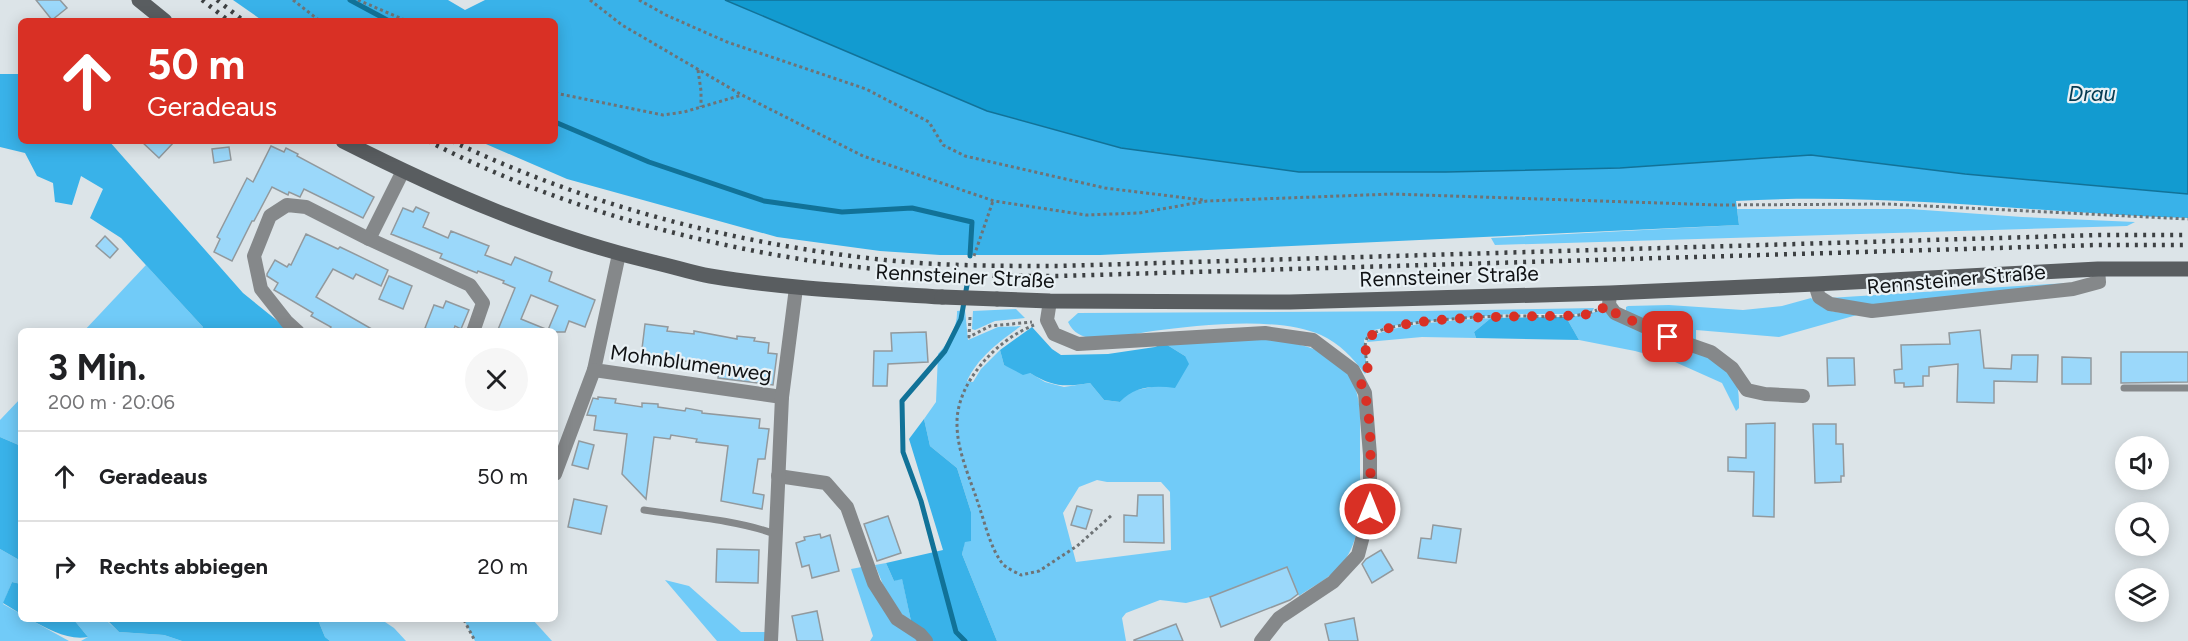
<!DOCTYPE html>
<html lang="de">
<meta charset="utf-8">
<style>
:root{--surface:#fff;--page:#f6f6f6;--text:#202124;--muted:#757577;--line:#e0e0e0}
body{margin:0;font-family:Figtree,sans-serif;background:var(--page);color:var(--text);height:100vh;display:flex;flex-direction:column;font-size:22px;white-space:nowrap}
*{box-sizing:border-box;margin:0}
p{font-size:20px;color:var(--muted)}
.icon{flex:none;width:33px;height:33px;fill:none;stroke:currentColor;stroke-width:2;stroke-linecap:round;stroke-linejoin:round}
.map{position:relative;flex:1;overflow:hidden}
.side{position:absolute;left:18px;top:328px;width:540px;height:294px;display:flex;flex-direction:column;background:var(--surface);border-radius:9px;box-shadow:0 3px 15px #0003}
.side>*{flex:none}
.banner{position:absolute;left:18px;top:18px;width:540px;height:126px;border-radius:9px;box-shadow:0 3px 15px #0003;background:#d93025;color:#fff;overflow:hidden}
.buttons{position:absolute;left:2115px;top:436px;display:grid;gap:12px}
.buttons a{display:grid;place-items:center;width:54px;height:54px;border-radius:50%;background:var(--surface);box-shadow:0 3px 15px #0003;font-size:30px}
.pin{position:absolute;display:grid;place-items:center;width:51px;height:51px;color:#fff;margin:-26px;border-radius:12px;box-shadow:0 3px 9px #0006}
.me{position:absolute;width:66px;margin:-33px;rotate:0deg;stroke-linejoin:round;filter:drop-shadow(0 0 4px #0008)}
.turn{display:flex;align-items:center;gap:21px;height:126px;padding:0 30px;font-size:27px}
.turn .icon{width:78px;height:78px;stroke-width:2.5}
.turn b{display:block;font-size:42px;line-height:51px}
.round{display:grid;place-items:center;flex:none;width:63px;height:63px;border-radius:32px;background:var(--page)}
.summary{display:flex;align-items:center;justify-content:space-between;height:102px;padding:0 30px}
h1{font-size:36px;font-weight:700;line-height:45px}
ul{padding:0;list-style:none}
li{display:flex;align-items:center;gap:18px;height:90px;padding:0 30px;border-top:2px solid var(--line)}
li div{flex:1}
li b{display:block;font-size:22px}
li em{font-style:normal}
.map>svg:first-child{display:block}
</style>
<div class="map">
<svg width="2188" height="641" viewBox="0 0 2188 641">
<rect width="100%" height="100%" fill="#dce4e8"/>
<!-- green -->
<g fill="#71cbf8" fill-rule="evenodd">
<path d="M1737,209H1910L2022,217L2135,222L2127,226L1495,245L1491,238L1739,225Z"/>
<path d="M146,265L203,327L201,332H83Z"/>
<path d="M2076,283L1868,306L1829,298L2050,284Z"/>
<path d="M1811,298C1831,317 1838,311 1864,313L1779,337L1696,330V340L1667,332L1626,312V307L1628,306L1669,305L1743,310L1782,306Z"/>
<path d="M1594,308L1592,312L1584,314H1508L1407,323L1374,330L1364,340L1367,371L1365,374C1352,357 1340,344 1321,335C1278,316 1199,325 1153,331C1134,334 1112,339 1093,338C1082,337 1073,333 1068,322L1078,313L1425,311Z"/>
<path d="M1606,308C1641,324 1710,347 1733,376C1739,385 1739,398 1739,408L1736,411L1722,383L1675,362L1635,351L1579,340L1566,317L1586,315Z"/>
<path d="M1016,309L1025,318L995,321L975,330L972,329L973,311Z"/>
<path d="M965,310L968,340L998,327L1021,326C1000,341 978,357 967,381L973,382L981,369L1000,350L1004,365L1030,373L1045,382L1064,387L1090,383L1104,400L1120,402L1128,392L1156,386L1185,356L1164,343C1219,340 1339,322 1357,394C1361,408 1360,424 1360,439C1360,465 1360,491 1360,517C1357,537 1350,559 1334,572C1324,581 1310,588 1299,596L1287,567L1210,597L1186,603L1160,600L1126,613L1122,618L1126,641H997L962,554L971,512L957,468L930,446L924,419L936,402L938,354C948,344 958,326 957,311ZM1097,480L1107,482H1161L1170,492L1171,550L1076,562L1063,513L1079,487Z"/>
<path d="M1491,318L1474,332L1476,338L1422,337L1367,342C1376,323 1468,320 1491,318Z"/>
<path d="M21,398V446L0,437V420Z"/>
<path d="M0,549L21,561V584L12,582L3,604L21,614V620H31L69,641H0Z"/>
<path d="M886,563L894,581L902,578L911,621C890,608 884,586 875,565Z"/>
<path d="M867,566L882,598L922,641H870L873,636L851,569Z"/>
<path d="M665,580L689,586L741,632H766V641H717Z"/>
<path d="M74,620H106L119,632L164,635L182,641H81L88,637Z"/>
<path d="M318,620H382L394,628L406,641H330L325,637Z"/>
<path d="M464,620H533L552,641H475Z"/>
</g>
<!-- forest -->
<g fill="#39b2e9">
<path d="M233,0H448L465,10L485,0H725L987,111L1121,148L1446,172L1620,168L1811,155L1965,174L2188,194V218C2037,213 1887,192 1736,201L1739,225L1100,255H940L880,251L777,237L567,179L479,141H555V21H263Z"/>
<path d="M0,74H21V141H109L243,293L290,331H201L203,327L121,238L90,218L103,189L81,176L72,205L55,202L53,183L37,176L25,153L0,147Z"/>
<path d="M1566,317L1579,340L1476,338L1474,332L1491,318Z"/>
<path d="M1032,327L1052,349L1061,355L1108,354L1155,347L1164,343L1185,356L1189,364L1175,388C1155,385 1134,386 1120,402L1104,400L1090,383C1064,387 1053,387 1030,373L1023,375L1004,365L1000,350Z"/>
<path d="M924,419L930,446L957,468L971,512V541L965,542L962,554L997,641H933L911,621L902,579L894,581L886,563L943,550L909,439Z"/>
<path d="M0,437L21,446V561L0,549Z"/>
<path d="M12,582L21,584V614L3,603Z"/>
<path d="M31,620H74L88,637C69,641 48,629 31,620Z"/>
<path d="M107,620H318L325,637L330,641H182L164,635L119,632Z"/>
</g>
<!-- water -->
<path fill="#129bd0" stroke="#117298" stroke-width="1.5" d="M725,0H2188V194L1965,174L1811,155L1620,168L1446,172H1299L1121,148L987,111Z"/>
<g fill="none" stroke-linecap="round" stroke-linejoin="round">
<!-- stream -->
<g stroke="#117298" stroke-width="5">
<path d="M350,0L389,21"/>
<path d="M555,122L649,162L764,201L842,212L912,208L972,222L970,256"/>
<path d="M965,641L956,632L921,501L903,452L902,401L945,351L961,319L967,285"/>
</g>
</g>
<!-- building -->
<g fill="#9bd8fa" stroke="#92999d" stroke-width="1.5" fill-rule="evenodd">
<path d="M36,0H60L67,8L52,20Z"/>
<path d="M141,141H175L159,158Z"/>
<path d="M271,146L284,152L286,148L298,154L297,156L374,197L363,218L304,189L300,197L289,192L288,195L272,187L254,221H252L232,261L214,252L220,239L217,237L247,178L253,182Z"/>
<path d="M229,147L231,160L214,163L212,149Z"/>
<path d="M416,207L429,213L423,227L448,238L451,231L489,246L485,255L511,265L515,257L552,272L549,281L595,300L585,327L569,321L565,332H497L515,288L503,283L504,281L478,271L477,273L440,258L442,254L391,234L403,208L413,212ZM531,295L558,306L548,330L521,319Z"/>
<path d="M306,234L338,249L340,247L388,270L381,286L356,274L353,279L333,269L316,297L377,332H328L331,327L311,316L313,313L274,290L278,283L267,276V274L275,260L287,267L289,264L291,265Z"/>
<path d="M105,236L118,249L110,258L96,246Z"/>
<path d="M389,276L412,286L403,309L379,299Z"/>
<path d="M446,301L469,310L461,329L455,326L453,332H434L425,328L434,305L443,308Z"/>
<path d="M645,324L668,327L667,331L694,334V331L737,339V336L755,338L754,341L769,343L768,353L777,354L773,385L718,378L719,367L705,365V363L641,357Z"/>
<path d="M1980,330L1984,368L2011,369L2012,355H2038L2037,382L1994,381V403L1957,402L1958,364L1929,367V376H1923V386L1904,387V383H1895L1894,370L1902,369L1901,345L1950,344L1949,333Z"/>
<path d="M926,332L928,362L888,364L887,386H873L874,351H892L891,333Z"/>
<path d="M2121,352H2188V382L2121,383Z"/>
<path d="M2062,357L2091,358V384H2062Z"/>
<path d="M1827,358H1854L1855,385L1828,386Z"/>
<path d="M598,397L616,399L615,403L642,407V403L658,404V407L685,411L686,408L702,411V413L760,419L759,428L769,429L765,459H758L753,493L764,495L762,509L721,501L728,446L696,442L697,439L671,435L670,439L654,437L646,499L622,474L627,434L594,430L596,416L587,415L593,398L598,399Z"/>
<path d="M1775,423L1774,517L1753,516L1754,472L1728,471V457L1746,458V424Z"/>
<path d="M1813,424H1836V444H1843L1844,476H1841V482L1815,483Z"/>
<path d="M579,441L594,445L588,469L572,465Z"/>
<path d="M1138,495H1163L1164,543L1124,542V515L1137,516Z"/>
<path d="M574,499L607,506L601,534L568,527Z"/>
<path d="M1077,506L1092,510L1086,529L1071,525Z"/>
<path d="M888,516L901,553L877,561L864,524Z"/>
<path d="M1433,525L1461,529L1456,563L1418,558L1421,538L1431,539Z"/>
<path d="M820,534L821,538L830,535L839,571L812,578L809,565L802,567L796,543L805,540L804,537Z"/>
<path d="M717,549L759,550L758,583L716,582Z"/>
<path d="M1381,550L1393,570L1372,583L1362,564L1366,559Z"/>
<path d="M1287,567L1298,594L1290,600L1221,627L1210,597Z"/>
<path d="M817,611L823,641H797L792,616Z"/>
<path d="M1354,618L1358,641H1329L1325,624Z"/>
<path d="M1176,624L1183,641H1134V640Z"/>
</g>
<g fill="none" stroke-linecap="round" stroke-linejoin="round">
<!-- path -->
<g stroke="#6e7376" stroke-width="3" stroke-dasharray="3 3" stroke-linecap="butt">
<path d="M293,0L320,21"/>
<path d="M358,0L407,21"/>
<path d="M590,0L622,25L742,95L863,156L994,201L1086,215L1139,213L1207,201L1392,194L1719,205L1887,204L2188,219"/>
<path d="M639,0L666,15L727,42L866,89L929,122L943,145L965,156L1105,188L1203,200"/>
<path d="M698,70L701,91V107"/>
<path d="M555,93L663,115L684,112L742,95"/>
<path d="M974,256L993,201"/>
<path d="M970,317L969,337L990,326L1032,322"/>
<path d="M1034,325C998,339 956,382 957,424C957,451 970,478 978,503C985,523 990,547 1002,563C1006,568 1015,572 1021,575L1039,571L1077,546L1112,515"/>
<path d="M1367,364C1366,356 1363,343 1368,337C1383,321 1484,316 1509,316C1537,315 1570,321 1597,310"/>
<path d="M464,620L475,641"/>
</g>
<!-- lane -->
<g stroke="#85888a" stroke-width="7">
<path d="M2124,388H2188"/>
<path d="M644,510C685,516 737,520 775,534"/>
</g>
<!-- street -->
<g stroke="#85888a" stroke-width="14">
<path d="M369,239L403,171"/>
<path d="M619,254L594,370L782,397"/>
<path d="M1815,284L1819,297L1830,304L1872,311L2073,289L2099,282L2098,269"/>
<path d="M1610,293L1609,305L1615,313L1668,337L1711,352L1732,368L1747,390L1765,394L1803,396"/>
<path d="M1050,301L1047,320L1054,334L1078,344L1265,333L1313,340L1353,370L1365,393L1370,455V509L1358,555L1333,582L1279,618L1261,641"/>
<path d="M298,332L287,322L261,289L254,256L270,216L287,205L306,207L369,239L470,285L483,303L473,332"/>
<path d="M555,474L594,370"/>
<path d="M778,476L826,483L847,507L874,583L897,619L920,634L926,641"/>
<path d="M771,641L782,397L796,288"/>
</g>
<!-- secondary -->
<g stroke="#595d60" stroke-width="15">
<path d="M139,0L165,21"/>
<path d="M343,141C444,192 547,237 657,263C675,267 692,273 710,276C787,289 864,292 942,297"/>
<path d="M997,299L1050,301L1290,302L1610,293L1815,284L2098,269H2188"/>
</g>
<!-- rail -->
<g stroke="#3d4042" stroke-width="4.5" stroke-dasharray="3 6" stroke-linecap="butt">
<path d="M202,0L229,21"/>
<path d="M217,0L244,21"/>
<path d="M428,141C566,212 731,255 885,270C942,275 1000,276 1058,276L2097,245H2188"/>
<path d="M452,141C588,206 735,244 885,260C942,266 1000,266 1058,266L2099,235H2188"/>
</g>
<!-- secondary-bridge -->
<path stroke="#595d60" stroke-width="15" d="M942,297L997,299"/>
</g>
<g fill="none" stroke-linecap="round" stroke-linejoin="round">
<!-- route -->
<path stroke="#d93025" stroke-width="10" stroke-dasharray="0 18" d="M1370,509C1370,479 1374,409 1361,385L1368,373L1365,343C1377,311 1549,318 1583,315C1592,314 1601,309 1609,305L1615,313L1668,337"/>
</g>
<g text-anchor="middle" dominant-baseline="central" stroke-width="4.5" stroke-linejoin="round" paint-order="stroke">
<!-- street labels -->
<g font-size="21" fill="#101214" stroke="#e9f1f5">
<text transform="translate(965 276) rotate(3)">Rennsteiner Straße</text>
<text transform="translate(1449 276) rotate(-2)">Rennsteiner Straße</text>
<text transform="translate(1956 279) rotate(-5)">Rennsteiner Straße</text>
<text transform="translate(691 363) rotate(8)">Mohnblumenweg</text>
</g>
<!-- water labels -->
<g font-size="22" font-style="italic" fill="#053a50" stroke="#e9f1f5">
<text x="2092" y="93">Drau</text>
</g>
</g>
</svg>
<div class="buttons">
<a><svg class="icon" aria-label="sound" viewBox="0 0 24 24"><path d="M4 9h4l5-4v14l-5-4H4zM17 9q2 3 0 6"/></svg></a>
<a><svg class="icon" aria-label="search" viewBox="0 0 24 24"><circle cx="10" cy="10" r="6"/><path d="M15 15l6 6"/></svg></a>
<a><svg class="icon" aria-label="layers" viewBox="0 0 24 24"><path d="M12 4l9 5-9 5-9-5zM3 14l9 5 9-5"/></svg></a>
</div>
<div class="pin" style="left:1668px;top:337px;background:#d93025"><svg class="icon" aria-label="arrive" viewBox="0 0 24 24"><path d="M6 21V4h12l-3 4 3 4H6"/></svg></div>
<svg class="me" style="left:1370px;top:509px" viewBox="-20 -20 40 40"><circle r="17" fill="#d93025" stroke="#fff" stroke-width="3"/><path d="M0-11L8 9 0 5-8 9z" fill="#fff"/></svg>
<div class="banner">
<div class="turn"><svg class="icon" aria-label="ahead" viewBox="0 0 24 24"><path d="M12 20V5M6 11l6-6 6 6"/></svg><div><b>50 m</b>Geradeaus</div></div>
</div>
<section class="side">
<div class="summary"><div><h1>3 Min.</h1><p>200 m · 20:06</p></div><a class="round"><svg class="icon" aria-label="close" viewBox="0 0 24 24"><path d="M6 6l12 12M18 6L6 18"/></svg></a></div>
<ul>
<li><svg class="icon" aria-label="ahead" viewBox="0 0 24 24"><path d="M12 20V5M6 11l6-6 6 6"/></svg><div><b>Geradeaus</b></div><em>50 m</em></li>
<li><svg class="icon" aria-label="right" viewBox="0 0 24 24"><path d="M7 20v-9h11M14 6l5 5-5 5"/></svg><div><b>Rechts abbiegen</b></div><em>20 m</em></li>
</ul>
</section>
</div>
